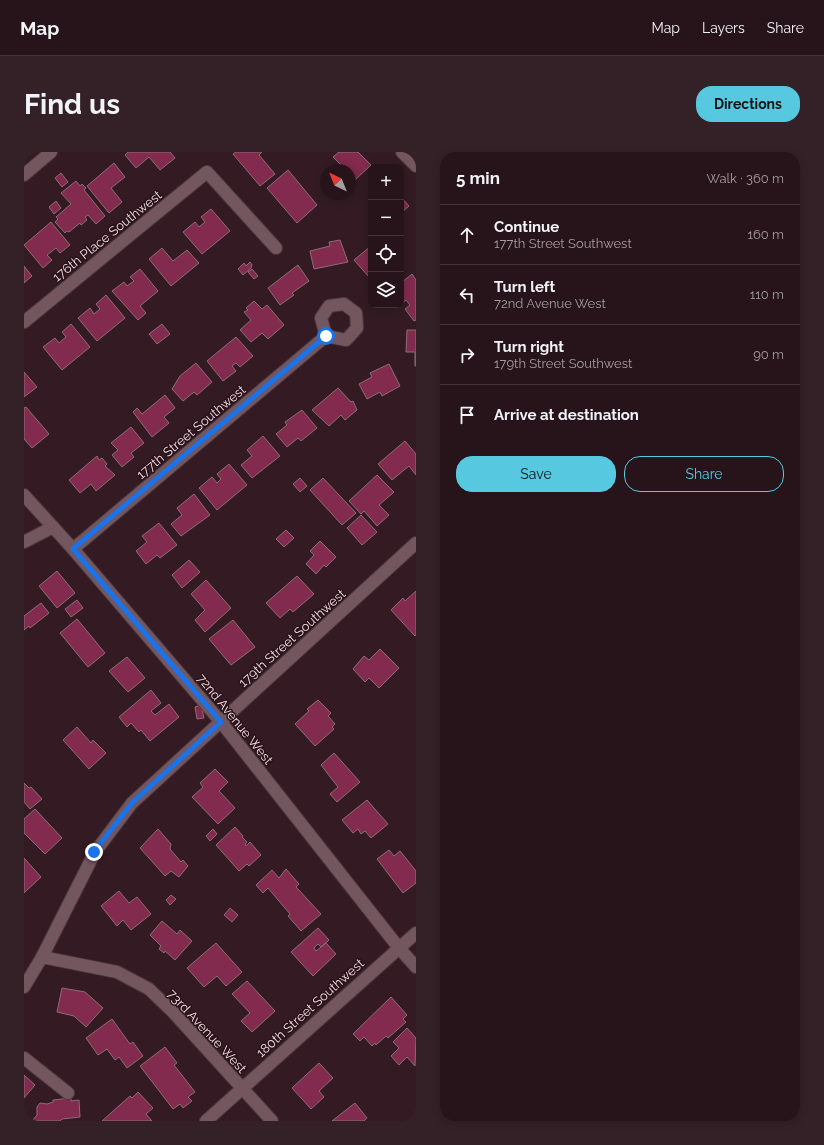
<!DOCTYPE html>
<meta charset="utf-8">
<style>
body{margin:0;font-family:Raleway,sans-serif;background:#332127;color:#f1f3f6}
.controls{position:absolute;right:12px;top:12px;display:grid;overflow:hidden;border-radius:8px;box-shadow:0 2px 10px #0003}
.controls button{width:36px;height:36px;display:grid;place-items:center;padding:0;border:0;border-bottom:1px solid #433339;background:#27141a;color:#f1f3f6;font:20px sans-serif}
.compass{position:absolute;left:296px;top:12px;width:36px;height:36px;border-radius:50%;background:#27141a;box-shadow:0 2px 10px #0003;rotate:317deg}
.stop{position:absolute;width:12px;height:12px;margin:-9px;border:3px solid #1a73e8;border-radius:50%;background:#fff}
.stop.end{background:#1a73e8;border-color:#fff;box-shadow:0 1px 4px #0008}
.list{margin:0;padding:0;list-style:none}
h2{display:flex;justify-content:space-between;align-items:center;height:52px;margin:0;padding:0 16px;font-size:17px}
h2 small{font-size:13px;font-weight:400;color:#a49ea2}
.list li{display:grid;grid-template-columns:26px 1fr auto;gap:12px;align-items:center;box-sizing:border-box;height:60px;padding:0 16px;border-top:1px solid #433339}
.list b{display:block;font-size:15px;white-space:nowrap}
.list p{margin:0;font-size:13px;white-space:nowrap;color:#a49ea2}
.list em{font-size:13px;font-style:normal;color:#a49ea2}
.actions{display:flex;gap:8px;padding:12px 16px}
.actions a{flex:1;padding:9px 0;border:1px solid #56c9e0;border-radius:16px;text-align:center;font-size:14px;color:#56c9e0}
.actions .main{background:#56c9e0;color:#111}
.icon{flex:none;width:22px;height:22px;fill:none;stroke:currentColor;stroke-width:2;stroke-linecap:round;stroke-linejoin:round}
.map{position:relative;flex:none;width:392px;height:969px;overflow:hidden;border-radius:16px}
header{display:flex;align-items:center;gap:24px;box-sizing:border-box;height:56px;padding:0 20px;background:#27141a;border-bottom:1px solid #433339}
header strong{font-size:19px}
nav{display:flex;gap:22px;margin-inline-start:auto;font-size:14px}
.intro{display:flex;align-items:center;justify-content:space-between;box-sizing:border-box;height:96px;padding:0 24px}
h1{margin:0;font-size:28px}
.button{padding:10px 18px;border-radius:16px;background:#56c9e0;color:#111;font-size:14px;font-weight:700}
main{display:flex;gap:24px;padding:0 24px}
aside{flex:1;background:#27141a;border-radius:16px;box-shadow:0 2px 10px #0003}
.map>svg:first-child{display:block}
.building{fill:#822b4e;stroke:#8c6d76}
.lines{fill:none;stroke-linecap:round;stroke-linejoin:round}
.minor-casing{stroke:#4e3940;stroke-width:14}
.minor{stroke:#74565f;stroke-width:12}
.route{stroke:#1a73e8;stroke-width:5}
.labels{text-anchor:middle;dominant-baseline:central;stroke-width:3;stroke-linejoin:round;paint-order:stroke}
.street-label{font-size:13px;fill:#f0dee3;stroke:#2a121a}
</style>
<header>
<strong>Map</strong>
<nav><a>Map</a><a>Layers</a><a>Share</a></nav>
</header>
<div class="intro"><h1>Find us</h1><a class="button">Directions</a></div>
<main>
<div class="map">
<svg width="392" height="969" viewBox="0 0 392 969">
<rect width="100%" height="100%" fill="#341b23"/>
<g class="building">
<path d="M104,0H146L151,6L136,18L125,5L112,16L101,3Z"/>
<path d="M212,0H238L235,3L251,22L236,34L209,2Z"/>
<path d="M315,0H334L347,13L331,28L326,23V18H322L309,5Z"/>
<path d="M90,11L101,25L87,36L98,50L85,61L63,34Z"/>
<path d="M264,18L293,53L273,71L243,36Z"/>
<path d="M37,21L44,30L38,35L31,26Z"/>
<path d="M52,29L56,34L58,32L62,36L60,38L81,64L72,72L64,63L61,65L63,68L57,73L56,71L45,80L43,79L41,81L31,70L34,67L32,65L47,52L37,41Z"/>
<path d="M377,45L385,54L377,61Z"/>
<path d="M32,49L37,56L30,62L25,55Z"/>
<path d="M187,57L206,79L178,102L159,80L171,70L175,75L181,70L177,65Z"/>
<path d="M27,70L46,93L36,101L32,96L23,103L28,108L19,116L0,93Z"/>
<path d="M316,88L324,110L290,117L286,99L306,94L305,90Z"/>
<path d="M347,94V123L345,125L330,108Z"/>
<path d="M138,96L149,109L163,98L175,111L147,134L125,107Z"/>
<path d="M226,110L228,113L227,116L219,123L214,117L220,111L222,114Z"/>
<path d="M274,113L285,129L268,141L270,143L256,153L244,136Z"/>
<path d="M0,114L8,124L0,131Z"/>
<path d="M116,117L134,139L116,154L122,161L114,168L88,139L100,130L103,134L110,129L106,125Z"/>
<path d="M228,117L234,124L230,127L224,120Z"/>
<path d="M388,122L392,128V168L390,169L381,157L386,153L382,148L377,152V131Z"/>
<path d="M82,143L101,166L73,189L54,166L66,156L70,162L76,157L72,152Z"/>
<path d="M230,149L238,157L243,153L260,173L244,187L238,181L227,190L216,178L227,168L220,160L224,158L222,156Z"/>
<path d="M47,172L66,195L38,218L19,195L31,186L35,191L42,185L38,180Z"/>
<path d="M138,172L146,182L133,192L125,182Z"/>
<path d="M383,178H392V214H391V200H382Z"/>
<path d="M212,185L229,204L216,215L212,211L208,214L212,219L199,229L183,209Z"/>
<path d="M172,211L188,230L173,243L170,240L159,249L148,237L156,224Z"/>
<path d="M365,212L376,234L358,244L356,240L343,247L335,232L348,225L346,221Z"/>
<path d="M0,220L13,235L0,245Z"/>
<path d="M314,236L327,250L329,249L333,258L321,268L317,263L305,274L288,258Z"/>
<path d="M141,243L151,256L140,265L145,271L128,285L109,260L113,256L118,262Z"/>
<path d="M2,255L25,282L8,296L0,287V256Z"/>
<path d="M278,258L293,276L277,289L274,286L263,295L252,282L263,273L261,270Z"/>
<path d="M107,275L120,291L107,301L110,305L98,315L88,303L94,298L87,291Z"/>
<path d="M239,284L256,304L228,326L217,313L228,304L223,298Z"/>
<path d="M381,289L392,302V323L385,314L368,328L354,312Z"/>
<path d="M73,304L75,308L78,306L83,312L81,314L91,323L72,339L67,332L56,341L45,328Z"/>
<path d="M205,312L223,333L193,358L175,336L188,325L193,331L197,327L193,322Z"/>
<path d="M353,323L370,340L355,353L365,363L353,374L340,359L337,362L325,349Z"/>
<path d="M276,326L283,334L276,340L269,332Z"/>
<path d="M299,326L332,361L318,373L286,338Z"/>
<path d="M170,342L186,363L157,384L147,372L158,363L153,356Z"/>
<path d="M337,363L353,380L338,393L323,376Z"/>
<path d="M135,371L153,393L136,406L133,403L122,412L112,399L123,390L118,384Z"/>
<path d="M262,378L270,386L260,395L252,387Z"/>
<path d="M296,389L312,405L302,415L300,413L292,422L282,412L290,403L286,399Z"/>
<path d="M165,408L176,420L158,436L148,423Z"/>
<path d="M33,419L51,441L33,456L15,434Z"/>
<path d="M273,424L290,442L269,460L266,457L256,466L242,451Z"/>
<path d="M182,428L207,456L181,480L171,468L181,458L167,442Z"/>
<path d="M392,439V483L391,484L367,458L379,446L381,449Z"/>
<path d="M53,448L59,456L47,465L41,457Z"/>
<path d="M17,451L25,461L6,476L5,474L0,478V464Z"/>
<path d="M53,467L81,501L64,515L36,481Z"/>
<path d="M209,468L231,495L207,513L185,487Z"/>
<path d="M356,497L375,516L355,536L345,526L341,530L329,517L340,504L345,508Z"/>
<path d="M103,505L121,526L104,540L85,519Z"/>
<path d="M127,538L137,551L127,559L131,563L145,552L155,565L126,589L117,578L115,580L107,571L103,575L95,565Z"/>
<path d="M294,548L307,561L304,564L311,572L308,575L310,577L291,594L271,572L285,559L283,557Z"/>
<path d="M177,553L180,566L173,567L171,555Z"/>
<path d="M53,575L67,591L69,588L82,601L65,617L39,588Z"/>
<path d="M310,601L336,630L313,650L306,642L314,635L297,613Z"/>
<path d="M191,617L204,630L195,639L211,656L194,672L168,645L179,635L176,631Z"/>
<path d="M0,631L5,636L7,635L18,647L6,657L0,650Z"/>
<path d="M343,648L364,672L347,686L341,679L337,682L334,677L329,681L318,668Z"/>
<path d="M11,657L38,686L21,702L0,681V667Z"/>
<path d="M211,675L219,684L218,685L223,690L221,692L222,694L226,690L237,703L225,714L223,712L215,719L192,693Z"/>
<path d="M134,677L147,692L146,697L157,710L159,708L164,714L155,725L147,719L141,724L116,696Z"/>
<path d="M189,677L193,682L186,689L182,684Z"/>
<path d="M365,698L370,704L376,699L392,719V731L379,741L353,707Z"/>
<path d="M0,706L17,725L0,741Z"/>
<path d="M262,717L275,732L272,735L297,762L277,779L264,764L266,762L244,736L239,741L232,733L248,718L255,726Z"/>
<path d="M95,739L105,751L113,745L127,762L107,778L99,768L93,774L77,754Z"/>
<path d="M147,743L152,747L146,753L142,748Z"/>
<path d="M206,756L214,763L208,770L200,763Z"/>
<path d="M138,769L153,782L156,778L168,789L151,808L141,799L140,801L135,797L137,794L126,783Z"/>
<path d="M294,776L305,788L297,795L294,792L290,796L292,799L302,791L312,802L289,824L267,800Z"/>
<path d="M192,791L218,820L202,834L193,824L180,835L163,816Z"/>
<path d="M223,829L251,859L228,880L217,869L226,861L208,842Z"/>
<path d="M38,836L61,840L79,856L62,875L50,864L33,860Z"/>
<path d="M367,845L383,863L379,867L382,870L364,886L362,884L352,893L351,891L348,894L340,885L336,889L329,882Z"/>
<path d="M88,867L106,892L109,890L119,904L103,916L95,905L91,908L83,897L74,903L62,886Z"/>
<path d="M383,876L392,886L391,914L383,905L375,913L367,904L375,896L369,890Z"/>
<path d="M141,895L153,911L150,913L171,940L164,945L168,949L159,956L156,952L149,957L116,914Z"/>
<path d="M295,911L309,926L295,939L300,945L287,957L268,936Z"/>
<path d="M0,923L11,933L0,946Z"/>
<path d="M114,940L129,956L122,962L128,969H78L106,944L108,946Z"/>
<path d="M47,946V949L55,948L56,965L38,967L36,969H8L13,963V955L16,951L23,952L29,950V948Z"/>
<path d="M331,951L343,966L340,969H308Z"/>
</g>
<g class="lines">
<g class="minor-casing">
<g id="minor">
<path d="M378,0L392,14"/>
<path d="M0,23L27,0"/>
<path d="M0,170L183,20L252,96"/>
<path d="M0,343L49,397L197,570L375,796L392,815"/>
<path d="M0,390L29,375"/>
<path d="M49,397L302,184L322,188L333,176L332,161L320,152L305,154L297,166L302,184"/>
<path d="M18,805L93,820L125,837L149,860L248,969"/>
<path d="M0,835L18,805L71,700L108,651L392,391"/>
<path d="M0,906L44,941"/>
<path d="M182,969L392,781"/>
</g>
</g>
<use href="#minor" class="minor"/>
</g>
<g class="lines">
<path class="route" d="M70,700L108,651L197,570L49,397L302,184"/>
</g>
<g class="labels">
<g class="street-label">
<text transform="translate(83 84) rotate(-39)">176th Place Southwest</text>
<text transform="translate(167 280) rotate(-40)">177th Street Southwest</text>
<text transform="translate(268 486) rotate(-42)">179th Street Southwest</text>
<text transform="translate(211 567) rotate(51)">72nd Avenue West</text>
<text transform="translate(286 856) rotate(-42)">180th Street Southwest</text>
<text transform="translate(183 879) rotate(47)">73rd Avenue West</text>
</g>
</g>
</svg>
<div class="controls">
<button>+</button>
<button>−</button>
<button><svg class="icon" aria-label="locate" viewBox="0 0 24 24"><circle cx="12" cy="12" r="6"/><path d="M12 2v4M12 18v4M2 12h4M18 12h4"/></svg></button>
<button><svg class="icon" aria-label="layers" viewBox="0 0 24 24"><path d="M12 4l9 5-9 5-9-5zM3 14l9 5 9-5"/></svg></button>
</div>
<svg class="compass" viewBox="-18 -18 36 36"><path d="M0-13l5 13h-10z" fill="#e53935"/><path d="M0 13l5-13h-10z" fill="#a49ea2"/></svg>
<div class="stop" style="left:302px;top:184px"></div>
<div class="stop end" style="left:70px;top:700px"></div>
</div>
<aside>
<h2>5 min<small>Walk · 360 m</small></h2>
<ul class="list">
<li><svg class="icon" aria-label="ahead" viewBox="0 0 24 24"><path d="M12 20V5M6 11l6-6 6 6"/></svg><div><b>Continue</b><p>177th Street Southwest</p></div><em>160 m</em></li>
<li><svg class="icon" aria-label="left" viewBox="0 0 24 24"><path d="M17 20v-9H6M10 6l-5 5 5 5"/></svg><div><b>Turn left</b><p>72nd Avenue West</p></div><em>110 m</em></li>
<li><svg class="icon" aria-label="right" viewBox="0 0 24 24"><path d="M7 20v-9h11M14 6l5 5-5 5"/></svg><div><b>Turn right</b><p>179th Street Southwest</p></div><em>90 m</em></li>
<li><svg class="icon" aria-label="arrive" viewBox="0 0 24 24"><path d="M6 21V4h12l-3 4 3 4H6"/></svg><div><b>Arrive at destination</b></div></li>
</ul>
<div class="actions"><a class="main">Save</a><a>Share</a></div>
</aside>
</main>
